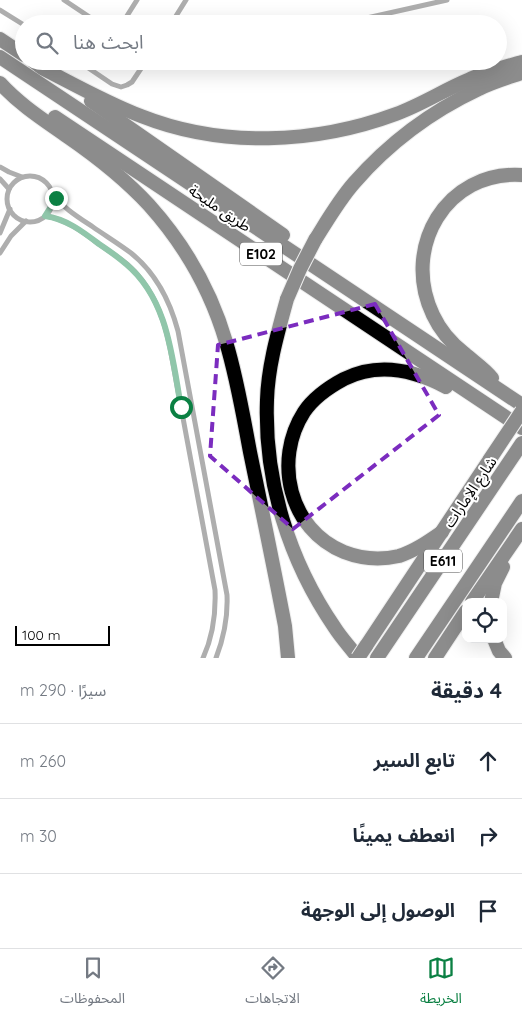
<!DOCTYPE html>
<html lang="ar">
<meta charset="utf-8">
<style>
body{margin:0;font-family:Quicksand,"Noto Sans Arabic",sans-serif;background:#f6f6f7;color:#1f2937;direction:rtl}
.controls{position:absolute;right:15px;bottom:15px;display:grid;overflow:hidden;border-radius:10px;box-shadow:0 5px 20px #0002}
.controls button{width:45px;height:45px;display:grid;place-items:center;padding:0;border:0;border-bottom:1px solid #e0e1e3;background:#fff;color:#1f2937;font:25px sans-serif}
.scale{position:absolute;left:15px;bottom:12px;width:95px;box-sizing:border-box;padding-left:5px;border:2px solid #000;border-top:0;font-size:14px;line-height:18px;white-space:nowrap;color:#000;-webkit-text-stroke:4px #fff;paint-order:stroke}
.stop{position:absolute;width:15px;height:15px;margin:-11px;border:4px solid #0b8043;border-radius:50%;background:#fff}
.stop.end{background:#0b8043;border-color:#fff;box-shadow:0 1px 5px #0008}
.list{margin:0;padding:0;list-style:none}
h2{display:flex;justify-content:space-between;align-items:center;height:65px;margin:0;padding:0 20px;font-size:21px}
h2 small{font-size:16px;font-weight:400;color:#747a83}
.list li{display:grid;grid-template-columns:32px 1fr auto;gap:15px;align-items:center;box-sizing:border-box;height:75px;padding:0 20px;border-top:1px solid #e0e1e3}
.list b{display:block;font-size:19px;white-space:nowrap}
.list em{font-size:16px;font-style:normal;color:#747a83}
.icon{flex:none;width:28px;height:28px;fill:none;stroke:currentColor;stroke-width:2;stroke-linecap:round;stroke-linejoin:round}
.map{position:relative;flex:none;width:522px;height:658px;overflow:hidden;direction:ltr}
.search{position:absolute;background:#fff;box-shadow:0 5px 20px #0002;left:15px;right:15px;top:15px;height:55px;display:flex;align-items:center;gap:12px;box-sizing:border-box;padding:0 18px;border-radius:28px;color:#747a83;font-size:19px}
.sheet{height:290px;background:#fff}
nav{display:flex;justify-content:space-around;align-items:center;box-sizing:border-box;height:70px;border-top:1px solid #e0e1e3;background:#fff;font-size:14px;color:#747a83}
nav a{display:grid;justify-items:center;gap:2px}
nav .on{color:#0b8043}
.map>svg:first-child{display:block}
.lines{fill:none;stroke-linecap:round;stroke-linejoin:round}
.motorway-casing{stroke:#dbdbdb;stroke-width:16}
.minor{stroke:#4d4d4d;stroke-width:5}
.motorway{stroke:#000;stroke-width:14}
.motorway-bridge-casing{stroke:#dbdbdb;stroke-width:16;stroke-linecap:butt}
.motorway-bridge{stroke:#000;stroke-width:14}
.route{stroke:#0b8043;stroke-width:6}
.marked{fill:none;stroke:#7b2cbf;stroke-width:4;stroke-dasharray:10 6;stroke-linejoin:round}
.labels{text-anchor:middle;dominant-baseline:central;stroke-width:4;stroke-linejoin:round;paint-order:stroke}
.shield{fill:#fff;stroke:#4c4c4c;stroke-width:1}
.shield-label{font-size:14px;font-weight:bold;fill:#000}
.street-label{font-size:15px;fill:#000;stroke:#fff}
</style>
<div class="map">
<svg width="522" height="658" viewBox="0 0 522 658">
<rect width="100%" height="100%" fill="#fff"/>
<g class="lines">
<g class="motorway-casing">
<g id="motorway">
<path d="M0,39L24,55"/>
<path d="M0,57L522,405"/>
<path d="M33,61L42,68C75,85 107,103 141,116C222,148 315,144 396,114C421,105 444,90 468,80C485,72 504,67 522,62"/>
<path d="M0,83C20,105 44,120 68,137C97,157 125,179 149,205C184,244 211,291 226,342C237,378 243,415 250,452C262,510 274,568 285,626L288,658"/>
<path d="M91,101L283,235"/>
<path d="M55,117L522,428"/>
<path d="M315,240C327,221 339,200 354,183C388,144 432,111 479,89C493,82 507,78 522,73"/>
<path d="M287,299C278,332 268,366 267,400C264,481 289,561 335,628C342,639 351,648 358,658"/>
<path d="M492,378C484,368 474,362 464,353C451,343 440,330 433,315C401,248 446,170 522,175"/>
<path d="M442,532C429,541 415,551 399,556C381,560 362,559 344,552C289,530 273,460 304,412C314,397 329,387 344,379C378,362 414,370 446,387"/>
<path d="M472,602L522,529"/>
<path d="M491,602L495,583L503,567"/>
<path d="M494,639L499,651L505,658"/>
<path d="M366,646L490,459"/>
<path d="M377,658L522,443"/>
<path d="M416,658L522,501"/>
<path d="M435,658L466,611"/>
</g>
</g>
<g class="minor">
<path d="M64,0L100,24"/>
<path d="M0,10L24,25"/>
<path d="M120,24L125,19L137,0"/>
<path d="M171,24L186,0"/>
<path d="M340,24L447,0"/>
<path d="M78,61L112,84L121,87L127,85L132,82L146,61"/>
<path d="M0,167L9,172L22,177"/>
<circle cx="30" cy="199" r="23"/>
<path d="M0,179L9,189"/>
<path d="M52,193C63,208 78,217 93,227C106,236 119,244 131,253C156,273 170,301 178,331L227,595C228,617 224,637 216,658"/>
<path d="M45,216C65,219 80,230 96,242C106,249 117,256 127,264C151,285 164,317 170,348L215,590C216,614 213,636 203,658"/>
<path d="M0,233L10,209"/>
<path d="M0,253L11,236L26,221"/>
</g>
<use href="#motorway" class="motorway"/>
<g class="motorway-bridge-casing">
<g id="motorway-bridge">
<path d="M287,299L300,269L315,240"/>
<path d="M490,459L522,411"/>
<path d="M358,658L366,646"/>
</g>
</g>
<use href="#motorway-bridge" class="motorway-bridge"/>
</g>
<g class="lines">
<path class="route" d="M56,198L52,193V205L45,216C66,219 82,231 99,244C108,250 118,257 126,264C168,299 172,357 181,407"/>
</g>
<path d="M0 0H522V658H0ZM375,304L439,415L293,529L210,456L218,345Z" fill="#fff" fill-opacity=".55" fill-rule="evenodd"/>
<path class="marked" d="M375,304L439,415L293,529L210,456L218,345Z"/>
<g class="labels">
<g class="shield">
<rect x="240" y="242.5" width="42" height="23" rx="4"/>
<rect x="424" y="549.5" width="38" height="23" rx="4"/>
</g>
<g class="shield-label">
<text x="261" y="254">E102</text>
<text x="443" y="561">E611</text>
</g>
<g class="street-label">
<text transform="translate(220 208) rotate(34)">طريق مليحة</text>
<text transform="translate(470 492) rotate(-56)">شارع الإمارات</text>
</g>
</g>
</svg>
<div class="controls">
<button><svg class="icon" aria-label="locate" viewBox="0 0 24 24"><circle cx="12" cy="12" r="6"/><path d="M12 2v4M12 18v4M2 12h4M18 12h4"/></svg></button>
</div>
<div class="scale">100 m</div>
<div class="stop" style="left:181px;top:407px"></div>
<div class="stop end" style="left:56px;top:198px"></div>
<div class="search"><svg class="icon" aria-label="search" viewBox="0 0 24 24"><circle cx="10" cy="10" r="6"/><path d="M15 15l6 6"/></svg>ابحث هنا</div>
</div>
<section class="sheet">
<h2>4 دقيقة<small>سيرًا · 290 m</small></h2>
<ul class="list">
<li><svg class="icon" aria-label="ahead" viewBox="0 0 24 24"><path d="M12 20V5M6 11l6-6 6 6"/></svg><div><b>تابع السير</b></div><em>260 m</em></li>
<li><svg class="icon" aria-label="right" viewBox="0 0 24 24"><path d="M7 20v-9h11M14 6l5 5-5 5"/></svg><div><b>انعطف يمينًا</b></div><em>30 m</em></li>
<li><svg class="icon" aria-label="arrive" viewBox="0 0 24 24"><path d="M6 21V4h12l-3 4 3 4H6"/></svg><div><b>الوصول إلى الوجهة</b></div></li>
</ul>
</section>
<nav>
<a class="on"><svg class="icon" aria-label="map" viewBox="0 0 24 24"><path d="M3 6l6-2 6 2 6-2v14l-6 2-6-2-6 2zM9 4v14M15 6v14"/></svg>الخريطة</a>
<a><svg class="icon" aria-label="directions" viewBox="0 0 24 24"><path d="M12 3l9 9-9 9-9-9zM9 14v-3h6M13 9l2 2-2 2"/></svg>الاتجاهات</a>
<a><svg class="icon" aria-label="saved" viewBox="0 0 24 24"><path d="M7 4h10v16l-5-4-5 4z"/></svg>المحفوظات</a>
</nav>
